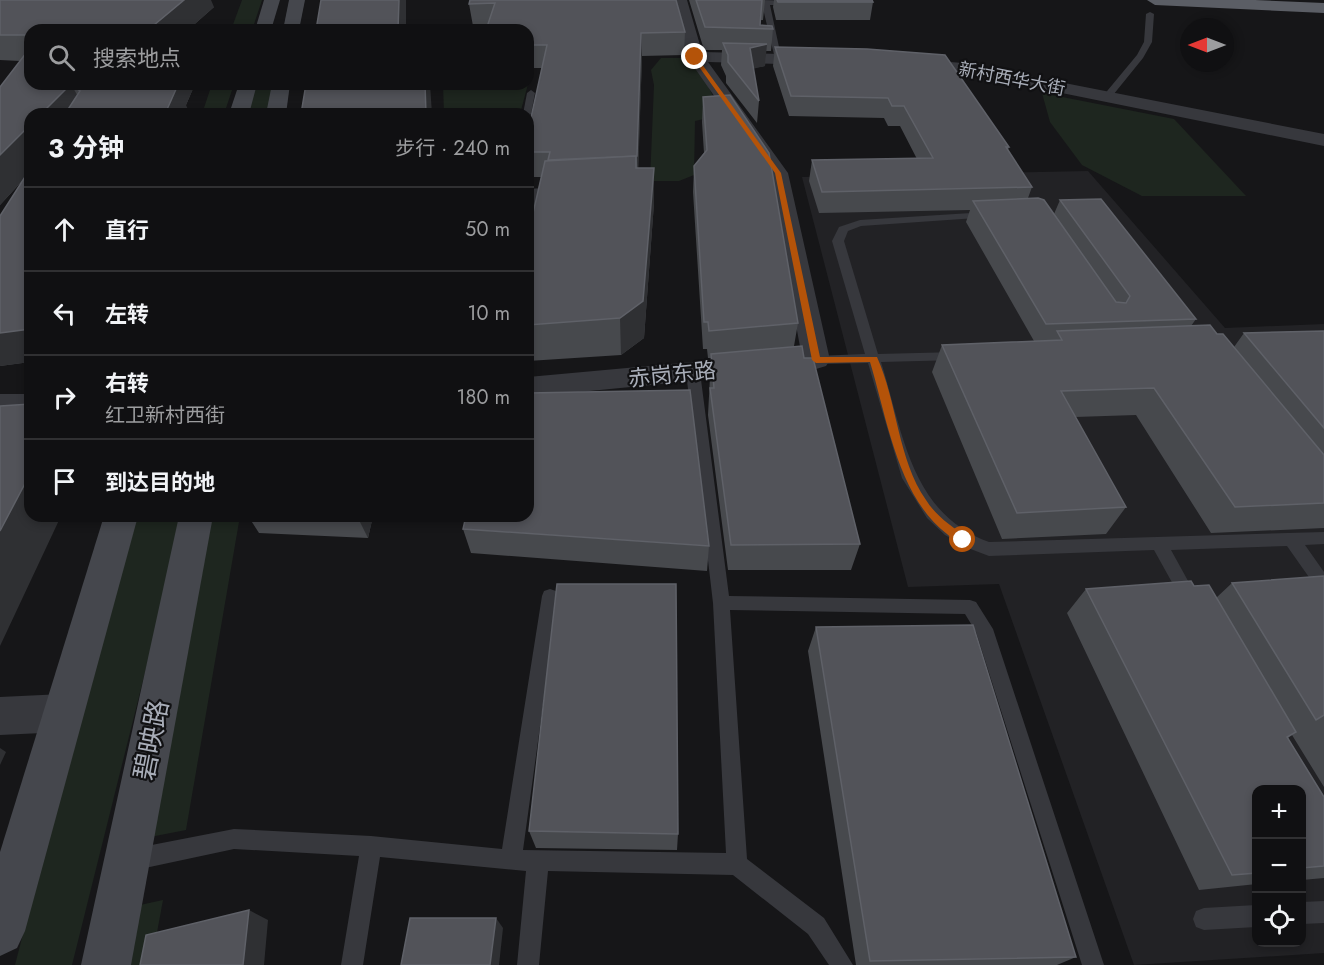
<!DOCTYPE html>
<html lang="zh">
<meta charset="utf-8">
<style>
body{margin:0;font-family:Jost,"Noto Sans SC",sans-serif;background:#19191b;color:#f1f3f6}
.controls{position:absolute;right:18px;bottom:18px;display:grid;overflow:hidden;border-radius:12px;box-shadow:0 3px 9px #0003}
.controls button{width:54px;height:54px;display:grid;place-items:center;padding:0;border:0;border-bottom:2px solid #303032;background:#101012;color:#f1f3f6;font:30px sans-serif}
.compass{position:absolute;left:1180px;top:18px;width:54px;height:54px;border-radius:50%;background:#101012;box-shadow:0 3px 9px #0003;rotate:270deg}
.stop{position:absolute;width:18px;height:18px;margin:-14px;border:4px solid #b45309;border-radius:50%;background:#fff}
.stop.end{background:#b45309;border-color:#fff;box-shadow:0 2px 6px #0008}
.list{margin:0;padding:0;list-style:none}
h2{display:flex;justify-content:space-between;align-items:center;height:78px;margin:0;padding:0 24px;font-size:26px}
h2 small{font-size:20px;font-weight:400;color:#9c9d9f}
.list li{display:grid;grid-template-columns:39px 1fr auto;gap:18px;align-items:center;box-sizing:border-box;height:84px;padding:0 24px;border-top:2px solid #303032}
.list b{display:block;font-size:22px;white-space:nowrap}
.list p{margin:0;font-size:20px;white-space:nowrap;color:#9c9d9f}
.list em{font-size:20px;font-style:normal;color:#9c9d9f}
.icon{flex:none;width:33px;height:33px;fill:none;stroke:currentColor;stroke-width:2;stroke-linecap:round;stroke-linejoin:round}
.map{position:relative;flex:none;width:1324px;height:965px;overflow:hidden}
.search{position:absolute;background:#101012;box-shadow:0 3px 9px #0003;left:24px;top:24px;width:510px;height:66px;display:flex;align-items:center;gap:15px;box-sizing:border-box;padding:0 21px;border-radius:18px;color:#9c9d9f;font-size:22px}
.panel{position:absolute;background:#101012;box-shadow:0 3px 9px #0003;left:24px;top:108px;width:510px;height:414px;border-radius:18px}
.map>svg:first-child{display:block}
.built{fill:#222225;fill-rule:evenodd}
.green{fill:#1e261f}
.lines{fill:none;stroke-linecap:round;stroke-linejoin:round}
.service{fill:#37383d;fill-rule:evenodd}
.minor{fill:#37383d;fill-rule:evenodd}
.tertiary{fill:#37383d;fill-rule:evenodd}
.secondary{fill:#45474d;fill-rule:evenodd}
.trunk{fill:#5b5e65;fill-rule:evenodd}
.wall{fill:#47494d}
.shaded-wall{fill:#2f3033}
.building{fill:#525359;stroke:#5f6168;stroke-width:1.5}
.route{fill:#b45309}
.labels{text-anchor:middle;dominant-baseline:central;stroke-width:4.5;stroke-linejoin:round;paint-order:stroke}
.far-street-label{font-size:18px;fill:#a8adb8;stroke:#111113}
.street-label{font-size:22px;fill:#a8adb8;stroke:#111113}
.near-street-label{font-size:27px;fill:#a8adb8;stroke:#111113}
</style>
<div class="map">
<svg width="1324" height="965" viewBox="0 0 1324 965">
<rect width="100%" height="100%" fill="#161618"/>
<path class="built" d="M1088,171L1225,328L1324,324V953L1134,965L999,584L908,587L802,177ZM1256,790H1302V942H1256Z"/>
<g class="green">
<path d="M242,0H262L252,30H231Z"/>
<path d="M661,58H685L699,67L722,115L695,121L694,175L679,181H650L654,85L651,70Z"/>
<path d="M212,84H234L224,114H202Z"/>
<path d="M253,84H276L269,114H245Z"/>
<path d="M443,84H528L520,114H444Z"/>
<path d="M1042,93L1174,119L1246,196H1142L1082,165L1050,122Z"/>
<path d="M131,516H184L72,965H15Z"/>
<path d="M205,516H240L186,830L145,838Z"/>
<path d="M163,900L151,965H128L140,905Z"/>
</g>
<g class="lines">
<g class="service">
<path d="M761,0L793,1L797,3L793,5H770L782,61L775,59Z"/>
<path d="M1150,12L1154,14L1152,42L1143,58L1109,100H1103V96L1137,55L1144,42L1146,14Z"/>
<path d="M531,90L535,93L531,114L528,116V114H523L527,93Z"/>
<path d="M558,187L562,188V192L539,194C539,209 544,240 528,246V189Z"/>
<path d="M987,212L991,213V217L861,226L848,231L844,241L878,354L958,352L964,356L958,360L881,362C903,433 911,514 989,542L1324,532V544L1305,545L1324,572V592L1318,590L1287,546L1171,550L1198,599L1196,604L1190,606L1184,604L1154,550L989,556L968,548L945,535L927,518L902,478L868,363L816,364L810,360L816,356L865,354L832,241L839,227L860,220Z"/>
<path d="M693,368L700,372L729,596L970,600L976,602L993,629L1104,965H1082L976,632L965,614L730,610L747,859L824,918L853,965H829L808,934L733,875L548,871L539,965H517L526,871L380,857L363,965H341L359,856L234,849L131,871L124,867L120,860L124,853L131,849L234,829L371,836L502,849L542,596L544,591L550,589L556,591L558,596L523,850L726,853L713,603L686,372Z"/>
<path d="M1324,901V923L1302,924V902Z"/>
<path d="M1256,905V927L1204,930L1196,927L1193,919L1196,911L1204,908Z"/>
</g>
<g class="minor">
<path d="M673,0H687L702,52L817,55L823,56L825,60L823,64L817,65L708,62L788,173L830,360L826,366L816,369L528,397V377L801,352L768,173L687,57Z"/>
<path d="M911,59L963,63L1324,134V146L963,73L905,68L902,64L905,60Z"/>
<path d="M63,694L77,700L83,713L77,726L63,732L0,735V697Z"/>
</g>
<rect class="tertiary" x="0" y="394" width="30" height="22"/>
<g class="secondary">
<path d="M264,0H280L271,30H255Z"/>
<path d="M289,0H305L299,30H283Z"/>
<path d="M239,84H257L249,114H229Z"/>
<path d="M272,84H290L286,114H266Z"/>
<path d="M104,516H138L25,931L17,948L0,956V852Z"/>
<path d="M179,516H213L131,965H81Z"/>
</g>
<path class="trunk" d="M1147,0H1255L1324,3V13L1155,5Z"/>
</g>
<g class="wall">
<path d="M0,0L214,7L188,30H30V84H195L186,105L30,114V362L0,366L23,180L0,205V87L20,61L0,60Z"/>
<path d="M470,0L685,32L684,55L642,56L638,168H654V203L644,338L621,355L528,361V235L541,177H528V131L542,68H528V30L487,25L473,26L469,4Z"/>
<path d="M689,0H765L763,20H761L760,25L773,29L771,51H766L765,66L753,68L759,101L757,123L726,83V76L721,65L722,50H704Z"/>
<path d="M774,0H872L873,2L870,20H776L773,7Z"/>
<path d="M775,47L1009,147L1008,150L1032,187L1028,198L1054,214L1060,200L1196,319L1191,326L1217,334L1234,347L1244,333L1324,331V528L1211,533L1136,415L1075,417L1126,507L1106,534L1002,539L932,372L942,345L1034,341L966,222L970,210L819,213L809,181L812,160L917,159L900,126H888L884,118L789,116L773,66Z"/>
<path d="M703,97L798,323L794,346L804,358L860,544L851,570H728L708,415L711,358H708L707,349H703L693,192L694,166L704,153L702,122Z"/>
<path d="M248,516H373L368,538L259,533Z"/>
<path d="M463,529L709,546L707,571L471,553Z"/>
<path d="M1324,576V787L1292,735L1288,738L1324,797V878L1302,880V789H1257V884L1199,890L1067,613L1086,589L1194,586L1216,598L1232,583Z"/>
<path d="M816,627L1076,957L1057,965H856L808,651Z"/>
<path d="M529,831L678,834L677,850L536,848Z"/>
</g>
<g class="shaded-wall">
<path d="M184,0H211L214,7L188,30H148Z"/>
<path d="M399,0H406V30H398Z"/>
<path d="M641,33L642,56L638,181L637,156Z"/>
<path d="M767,44L765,66L748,70L750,48Z"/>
<path d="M71,84L86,111L84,114H41Z"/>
<path d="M170,84H195L186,105L190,114H165L168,88Z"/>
<path d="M425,84H430L432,114H426Z"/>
<path d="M30,125V172L0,205V155Z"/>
<path d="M654,168V203L644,338L621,355L620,318Z"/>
<path d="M30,329V362L0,366V333Z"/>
<path d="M30,474V516H61L0,646V531Z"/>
<path d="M357,516H373L368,538Z"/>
<path d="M0,748L6,752L0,765Z"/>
<path d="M249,910L268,920L264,965H243Z"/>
<path d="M496,918L503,928L499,965H490Z"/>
</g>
<g class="building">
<path d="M0,0H184L148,30H30V35H0Z"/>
<path d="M321,0H399L398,30H316Z"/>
<path d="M470,0H676L685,32L641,33L637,156L548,160L550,152H528V131L547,45H528V30H486L495,3L469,4Z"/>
<path d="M696,0H762L760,25L772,26L773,29L705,27Z"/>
<path d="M777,0H872L873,2H778Z"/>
<path d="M723,43L767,44L750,48L759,101L728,62V55Z"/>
<path d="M775,47L867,49L945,55L1009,147H1006L1032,187L822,192L812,160L933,158L904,106H892L888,98L791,96Z"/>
<path d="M30,48V84H170L168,88L177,87L165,114H65L80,91L71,84L41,114H30V125L0,155V87Z"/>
<path d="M306,84H425L426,114H301Z"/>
<path d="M730,95L769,153L798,323L709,331L708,322H704L694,166L707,150L703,97Z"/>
<path d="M636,156V168H654L643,301L620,318L528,325V235L545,161Z"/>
<path d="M30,169V329L0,333V216Z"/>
<path d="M1038,198L1044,200L1116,302L1126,303L1130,296L1060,200L1101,199L1196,319L1046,324L973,201Z"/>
<path d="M1210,325L1217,334H1223L1324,455V503L1235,507L1154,388L1061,391L1126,507L1017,513L942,345L1062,340L1057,331Z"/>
<path d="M1324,331V428L1244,333Z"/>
<path d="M802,346L804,358H813L860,544L731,545L710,388H714L711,354Z"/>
<path d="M690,390L709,546L463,529L466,516H528V393Z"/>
<path d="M30,404V474L0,531V406Z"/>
<path d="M1324,576V715L1316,720L1232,583Z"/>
<path d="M1191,581L1194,586L1209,585L1296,732L1287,737L1324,797V866L1302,868V789H1257V873L1232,875L1086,589Z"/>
<path d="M557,584H676L678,834L529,831Z"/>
<path d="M973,625L1076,957L870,961L816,627Z"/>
<path d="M249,910L243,965H140L146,935Z"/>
<path d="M410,918H496L490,965H401Z"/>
</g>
<path class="route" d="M696,56L781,173L820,357H877C897,401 898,460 926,500C936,516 952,527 967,537V543C959,545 953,539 947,534C898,497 887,418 870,362L816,363L812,360L775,173L692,57Z"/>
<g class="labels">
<g class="far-street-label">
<text transform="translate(1012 79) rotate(11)">新村西华大街</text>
</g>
<g class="street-label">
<text transform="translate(672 374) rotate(-6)">赤岗东路</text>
</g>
<g class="near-street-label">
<text transform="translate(151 740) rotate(-79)">碧映路</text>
</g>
</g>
</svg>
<div class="controls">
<button>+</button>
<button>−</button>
<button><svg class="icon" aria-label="locate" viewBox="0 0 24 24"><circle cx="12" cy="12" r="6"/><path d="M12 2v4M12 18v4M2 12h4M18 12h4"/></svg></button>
</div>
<svg class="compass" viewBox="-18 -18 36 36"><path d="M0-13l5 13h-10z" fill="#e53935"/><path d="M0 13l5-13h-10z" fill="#9c9d9f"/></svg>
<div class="stop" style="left:963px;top:540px"></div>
<div class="stop end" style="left:695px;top:57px"></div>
<div class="search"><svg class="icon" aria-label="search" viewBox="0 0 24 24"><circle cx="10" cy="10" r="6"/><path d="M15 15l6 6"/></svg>搜索地点</div>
<section class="panel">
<h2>3 分钟<small>步行 · 240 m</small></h2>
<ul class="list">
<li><svg class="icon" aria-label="ahead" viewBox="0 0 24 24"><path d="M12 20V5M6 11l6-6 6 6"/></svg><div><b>直行</b></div><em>50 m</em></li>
<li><svg class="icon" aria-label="left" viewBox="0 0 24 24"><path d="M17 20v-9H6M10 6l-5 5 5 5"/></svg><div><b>左转</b></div><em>10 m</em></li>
<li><svg class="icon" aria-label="right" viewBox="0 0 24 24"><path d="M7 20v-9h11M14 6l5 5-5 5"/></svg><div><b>右转</b><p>红卫新村西街</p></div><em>180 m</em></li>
<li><svg class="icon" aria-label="arrive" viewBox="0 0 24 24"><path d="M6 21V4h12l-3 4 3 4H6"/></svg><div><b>到达目的地</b></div></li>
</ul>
</section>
</div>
